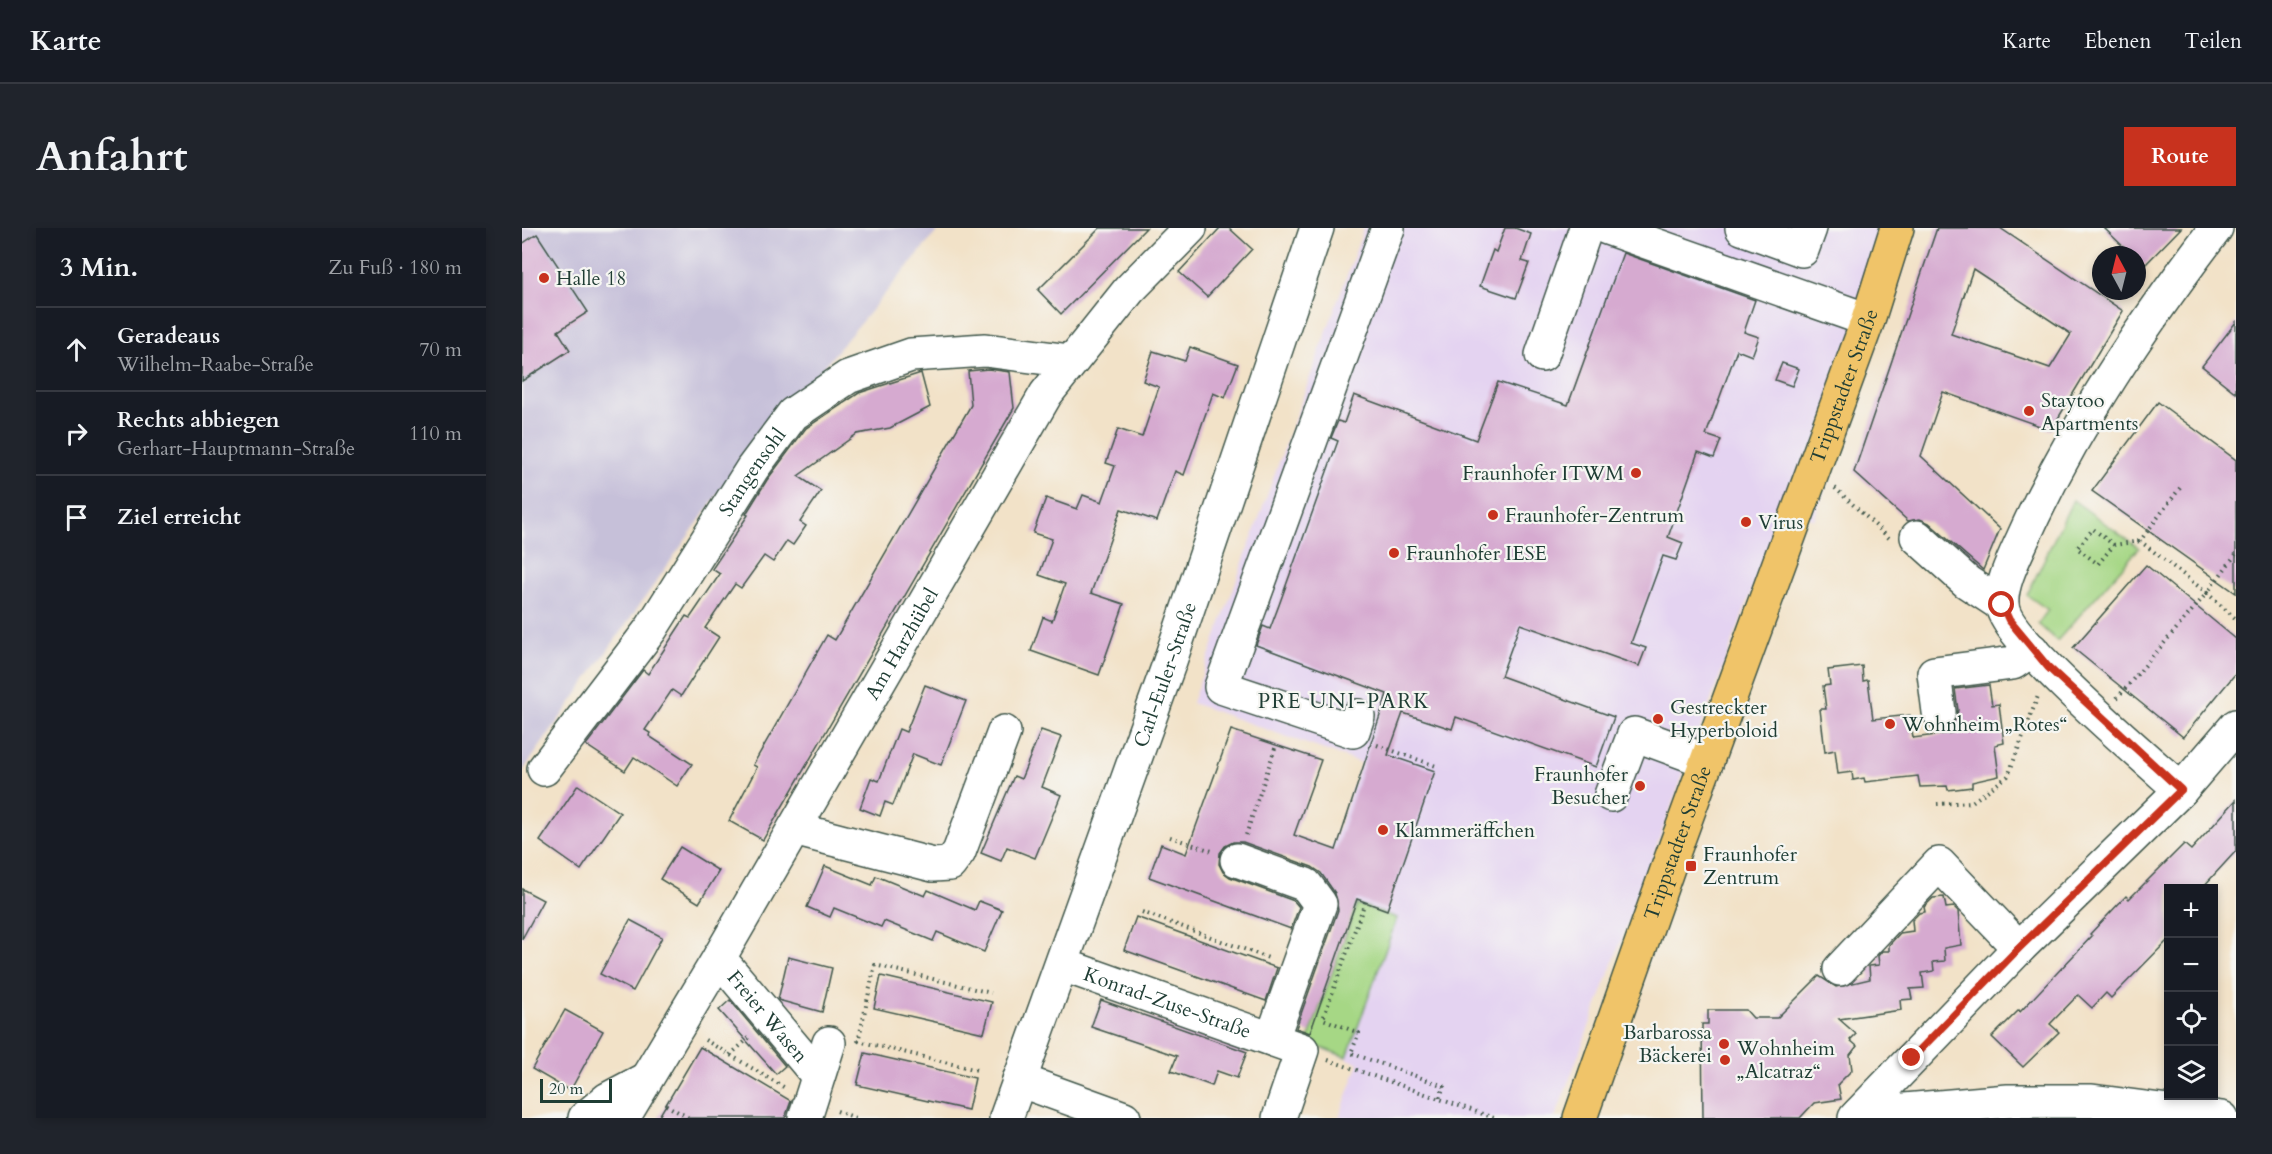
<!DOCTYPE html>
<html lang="de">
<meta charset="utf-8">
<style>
body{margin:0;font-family:Cardo,serif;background:#20242c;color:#f1f3f6}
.controls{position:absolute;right:18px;bottom:18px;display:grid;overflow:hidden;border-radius:0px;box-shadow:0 3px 9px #0003}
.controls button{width:54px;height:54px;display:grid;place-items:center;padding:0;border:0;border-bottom:2px solid #363941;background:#171b24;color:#f1f3f6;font:30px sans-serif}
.compass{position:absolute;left:1570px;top:18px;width:54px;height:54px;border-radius:50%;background:#171b24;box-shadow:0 3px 9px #0003;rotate:353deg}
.scale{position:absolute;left:18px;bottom:15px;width:72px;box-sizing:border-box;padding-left:6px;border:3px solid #1f3d34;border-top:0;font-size:16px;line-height:21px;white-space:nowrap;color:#1f3d34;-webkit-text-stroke:4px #f6f6f2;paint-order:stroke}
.stop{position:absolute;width:18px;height:18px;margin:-14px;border:4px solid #c8321e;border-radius:50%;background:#fff}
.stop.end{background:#c8321e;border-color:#fff;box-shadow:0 2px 6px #0008}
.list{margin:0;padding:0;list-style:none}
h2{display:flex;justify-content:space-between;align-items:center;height:78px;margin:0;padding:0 24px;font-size:26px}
h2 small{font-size:20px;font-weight:400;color:#9ea1a6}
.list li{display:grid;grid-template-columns:39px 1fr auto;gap:18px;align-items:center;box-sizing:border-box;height:84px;padding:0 24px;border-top:2px solid #363941}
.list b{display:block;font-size:22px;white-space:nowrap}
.list p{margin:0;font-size:20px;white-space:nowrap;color:#9ea1a6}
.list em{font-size:20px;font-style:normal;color:#9ea1a6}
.icon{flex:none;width:33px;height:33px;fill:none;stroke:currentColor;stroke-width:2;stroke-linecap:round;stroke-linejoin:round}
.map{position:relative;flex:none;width:1714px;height:890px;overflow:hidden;border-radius:0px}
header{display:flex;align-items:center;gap:36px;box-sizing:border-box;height:84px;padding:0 30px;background:#171b24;border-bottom:2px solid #363941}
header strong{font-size:28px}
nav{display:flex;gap:33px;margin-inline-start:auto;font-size:21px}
.intro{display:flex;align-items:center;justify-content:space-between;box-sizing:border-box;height:144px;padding:0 36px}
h1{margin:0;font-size:42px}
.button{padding:15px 27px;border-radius:0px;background:#c8321e;color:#fff;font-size:21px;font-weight:700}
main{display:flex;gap:36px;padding:0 36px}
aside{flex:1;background:#171b24;border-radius:0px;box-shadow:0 3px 9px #0003}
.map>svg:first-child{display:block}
.built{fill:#e4d3f1}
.industrial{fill:#c6c0d9}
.green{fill:#a6d785;stroke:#628a5c;stroke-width:1.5}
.building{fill:#d6aad0;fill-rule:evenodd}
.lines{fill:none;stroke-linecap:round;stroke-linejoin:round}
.minor-casing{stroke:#3f564a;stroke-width:36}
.major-casing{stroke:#3f564a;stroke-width:36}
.path{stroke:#3f564a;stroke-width:4;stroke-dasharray:1.5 4.5;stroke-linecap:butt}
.minor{stroke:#fff;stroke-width:33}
.major{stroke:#f0c469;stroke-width:33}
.route{stroke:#c8321e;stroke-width:8}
.poi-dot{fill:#c8321e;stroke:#f6f6f2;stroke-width:2}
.labels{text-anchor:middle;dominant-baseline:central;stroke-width:4.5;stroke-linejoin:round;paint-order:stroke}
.poi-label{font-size:20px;fill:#1f3d34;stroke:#f6f6f2;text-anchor:start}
.street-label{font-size:20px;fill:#1f3d34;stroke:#f6f6f2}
.neighbourhood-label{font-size:21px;letter-spacing:1.5px;fill:#1f3d34;stroke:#f6f6f2}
</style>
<header>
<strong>Karte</strong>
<nav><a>Karte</a><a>Ebenen</a><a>Teilen</a></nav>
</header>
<div class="intro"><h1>Anfahrt</h1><a class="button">Route</a></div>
<main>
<aside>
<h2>3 Min.<small>Zu Fuß · 180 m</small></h2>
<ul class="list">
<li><svg class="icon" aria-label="ahead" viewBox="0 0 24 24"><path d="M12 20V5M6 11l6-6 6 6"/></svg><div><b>Geradeaus</b><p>Wilhelm-Raabe-Straße</p></div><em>70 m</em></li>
<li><svg class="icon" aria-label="right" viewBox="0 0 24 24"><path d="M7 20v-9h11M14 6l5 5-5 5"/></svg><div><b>Rechts abbiegen</b><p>Gerhart-Hauptmann-Straße</p></div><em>110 m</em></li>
<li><svg class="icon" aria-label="arrive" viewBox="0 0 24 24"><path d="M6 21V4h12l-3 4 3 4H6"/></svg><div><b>Ziel erreicht</b></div></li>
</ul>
</aside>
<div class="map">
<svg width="1714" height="890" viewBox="0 0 1714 890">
<rect width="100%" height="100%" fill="#f6f6f2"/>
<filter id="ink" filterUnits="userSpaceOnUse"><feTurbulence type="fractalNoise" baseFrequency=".0167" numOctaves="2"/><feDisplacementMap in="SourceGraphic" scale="12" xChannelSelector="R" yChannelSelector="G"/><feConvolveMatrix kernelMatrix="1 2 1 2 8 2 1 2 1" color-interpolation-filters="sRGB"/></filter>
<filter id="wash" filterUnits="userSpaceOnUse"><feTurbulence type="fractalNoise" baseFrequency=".008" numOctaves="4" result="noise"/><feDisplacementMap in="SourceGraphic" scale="24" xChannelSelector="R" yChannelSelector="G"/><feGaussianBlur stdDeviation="1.35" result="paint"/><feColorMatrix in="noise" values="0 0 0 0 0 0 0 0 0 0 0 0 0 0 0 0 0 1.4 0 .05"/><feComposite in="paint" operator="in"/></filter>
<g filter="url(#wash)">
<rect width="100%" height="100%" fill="#f2e2c8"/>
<path class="built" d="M842,0H1395L1292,292L1261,279L1033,890H817L837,835L794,819L840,687L801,672L796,659L839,535L670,475Z"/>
<path class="industrial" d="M0,0H418L198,263L0,544Z"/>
<g class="green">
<path d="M1551,272L1617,320L1535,413L1516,396L1526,382L1505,367Z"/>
<path d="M835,676L875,690L825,829L785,815Z"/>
</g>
<g id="blocks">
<g class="building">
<path d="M578,0H624L539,86L516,62Z"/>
<path d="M698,0H707L730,21L685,69L657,44Z"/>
<path d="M983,0H993L1009,6L1000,33L1007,35L994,70L958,58L971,22L974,24Z"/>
<path d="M1415,0H1478L1601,83L1529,202L1421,164L1399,228L1478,301L1461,342L1407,295L1398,291L1386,293L1332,244ZM1451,41L1549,106L1528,140L1429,106Z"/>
<path d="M1582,0H1659L1622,38L1615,32V27H1610Z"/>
<path d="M15,6L66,84L36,103L48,122L0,153V16Z"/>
<path d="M1101,25L1233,72L1222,104L1237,109L1230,128L1215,122L1184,207L1199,212L1192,230L1176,224L1146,309L1161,315L1154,332L1141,328L1109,415L1124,420L1117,438L998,396L979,448L1092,489L1074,539L934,489L930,501L881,485L866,527L913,543L865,682L835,671L788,805L774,800L816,682L813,665L799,645L790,639L721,614H711L703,618L698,625L697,636L701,644L708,649L772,673L777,679L769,701L627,649L639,616L664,626L709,502L799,532L772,607L814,622L865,466L734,417L741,398L748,401L757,377L816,213L809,210L816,193L822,195L832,167L954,212L976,154L1046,177Z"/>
<path d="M1714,94V165L1680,138Z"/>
<path d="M668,119L716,136L703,170L691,165L662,247L653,243L635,293L599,281L569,365L602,376L577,447L509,423L521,389L530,393L543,356L517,347L530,311L511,305L524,270L555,281L561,267L580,274L593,238L584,235L596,201L620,209L637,159L621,153L631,123L663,133Z"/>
<path d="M1260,135L1277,141L1270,158L1253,152Z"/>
<path d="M466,141L488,144L492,180L241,612L207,593L235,539L231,537L305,407L313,412L449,177L446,143Z"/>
<path d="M399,145L408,179L368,200L335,206L276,248L299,263L278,294L284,298L271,317L265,313L251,334L242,328L219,360L213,356L183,400L197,409L159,468L150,462L123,502L128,505L127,508L170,536L155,558L112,529L103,543L64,517L121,442L126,446L164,388L168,390L198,346L190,341L226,287L224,286L245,252L284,200L337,165Z"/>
<path d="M1636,174L1714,232V365L1570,263Z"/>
<path d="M1624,337L1714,411V445L1661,509L1551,420Z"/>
<path d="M1340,438L1341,453L1346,452L1351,491L1388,487L1391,510L1430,505L1429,498L1434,491L1436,482L1433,461L1467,457L1470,477L1477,476L1482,515L1473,517L1477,548L1450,554V559L1426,562L1425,558L1398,559L1396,548L1343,554L1342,550L1331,552L1330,544L1316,546L1313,522L1303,524L1298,481H1304L1301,458L1308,457L1306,442Z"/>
<path d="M403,457L444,473L419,537L391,526L371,577L363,574L358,588L338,580L349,550L357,553L377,501L384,504Z"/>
<path d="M519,502L539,509L520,559L539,567L513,630L485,619L479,633L459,625L492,548L499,551Z"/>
<path d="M56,557L98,585L59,642L18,613Z"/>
<path d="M1714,572V623L1680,660H1647V711L1589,770L1584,765L1570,780L1556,767L1528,796L1537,804L1501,839L1470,809L1497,782L1498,784L1570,708L1568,706L1604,668L1607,671L1662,616L1669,622Z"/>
<path d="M158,619L197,643L177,675L138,651Z"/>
<path d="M303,638L350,657L354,648L403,668L406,662L453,682L457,673L480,682L462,724L415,704L411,713L362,693L359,699L312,680L308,689L285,679Z"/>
<path d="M0,661L21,672L0,711Z"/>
<path d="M1422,669L1424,680L1432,679L1436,683L1439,717L1422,720L1423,733L1411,734L1412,743L1400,745L1402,760L1388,761L1390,771L1378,772L1379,782L1317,791L1334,806L1328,812L1335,818L1328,827L1330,842L1316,856L1319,871L1292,875L1278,890H1181L1180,796H1186V782H1224L1231,790H1255L1297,748L1314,759L1348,751L1347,738L1357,737L1356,728L1360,723H1367V717L1378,705L1391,703L1390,692L1397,685L1403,684L1402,679L1411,670Z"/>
<path d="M614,689L755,740L744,773L602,722Z"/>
<path d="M108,692L140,709L111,763L78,746Z"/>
<path d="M266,729L310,740L300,784L256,772Z"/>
<path d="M359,748L470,774L462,805L352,780Z"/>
<path d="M208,772L263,838L254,846L197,782Z"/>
<path d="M579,772L725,824L715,850L695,843L690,858L649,843L655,828L569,799Z"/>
<path d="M43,782L81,803L48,863L10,841Z"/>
<path d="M178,819L269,873L263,890H136Z"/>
<path d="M343,825L453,850L446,882L335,857Z"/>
</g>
</g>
</g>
<g filter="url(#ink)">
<use href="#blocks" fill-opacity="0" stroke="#3f564a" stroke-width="1.5"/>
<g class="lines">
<g class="minor-casing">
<g id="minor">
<path d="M1085,0L1346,92"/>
<path d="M1220,0L1280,22L1288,0"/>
<path d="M1020,127L1064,0"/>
<path d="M1395,309L1445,354L1480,377"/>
<path d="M1417,484L1412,445L1491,435L1510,422"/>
<path d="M836,488L831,503L699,459L866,0"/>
<path id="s1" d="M22,541L129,401L230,241L271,186L326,149L389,127L463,122L548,133"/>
<path d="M1659,562C1628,534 1482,410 1480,377C1478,356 1494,326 1502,308C1552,197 1621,96 1694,0"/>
<path d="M1089,567L1112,506L1185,533"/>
<path d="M272,601L411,637L428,636L437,624L482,504"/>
<path d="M715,632L784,657L798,676L750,811"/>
<path id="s2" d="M197,730L296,848"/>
<path id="s3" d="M541,737L780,822L757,890"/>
<path d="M1318,741L1417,636L1497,720"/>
<path d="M497,852L602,890"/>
<path d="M1337,886L1486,873H1570L1700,890"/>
<path d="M63,890L86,871L122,852"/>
<path id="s4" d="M101,890L197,730L524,166L607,62L668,0"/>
<path d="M283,890L307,815"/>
<path id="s5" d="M484,890L647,436L795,0"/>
<path d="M1333,890L1497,720L1659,562L1714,498"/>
</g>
</g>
<g class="major-casing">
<g id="major">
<path id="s6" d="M1058,890L1149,631L1346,92L1375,0"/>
</g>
</g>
<g class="path">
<path d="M1313,260L1367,310"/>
<path d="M1658,260L1618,313L1685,365L1714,326"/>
<path d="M1592,317L1571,301L1555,320L1576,336L1592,317L1618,313"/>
<path d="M1595,470L1685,365L1714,391"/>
<path d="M855,517L917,539"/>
<path d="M1415,576L1450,574L1486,548L1516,468"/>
<path d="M724,607L753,520"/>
<path d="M648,609L690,623"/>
<path d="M843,674L801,791L837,805L829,825L922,858L917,871"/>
<path d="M620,684L749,731"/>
<path d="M183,812L265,861"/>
<path d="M336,813L455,842"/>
<path d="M336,814L353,737L469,765"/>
<path d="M208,827L228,809"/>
<path d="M806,832L972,890"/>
<path d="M144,877L167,890"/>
<path d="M315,883L334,890"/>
</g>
<use href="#minor" class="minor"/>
<use href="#major" class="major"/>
</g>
</g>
<g class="lines" filter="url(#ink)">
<path class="route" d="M1390,830L1497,720L1659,562L1526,439L1487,392L1480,377"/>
</g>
<g class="poi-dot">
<circle cx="22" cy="50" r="6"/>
<circle cx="1507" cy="183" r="6"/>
<circle cx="1114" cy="245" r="6"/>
<circle cx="971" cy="287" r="6"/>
<circle cx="1224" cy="294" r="6"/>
<circle cx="872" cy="325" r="6"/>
<circle cx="1136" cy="491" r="6"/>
<circle cx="1368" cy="496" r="6"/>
<circle cx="1118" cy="558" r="6"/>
<circle cx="861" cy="602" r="6"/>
<rect x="1163" y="632" width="12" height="12" rx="3"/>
<circle cx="1202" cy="816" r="6"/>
<circle cx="1203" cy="832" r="6"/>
</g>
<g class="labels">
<g class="poi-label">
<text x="34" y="50">Halle 18</text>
<text x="1519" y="172">Staytoo<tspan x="1519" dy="23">Apartments</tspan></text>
<text x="1102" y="245" text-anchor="end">Fraunhofer ITWM</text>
<text x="983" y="287">Fraunhofer-Zentrum</text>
<text x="1236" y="294">Virus</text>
<text x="884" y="325">Fraunhofer IESE</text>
<text x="1148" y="479">Gestreckter<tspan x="1148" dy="23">Hyperboloid</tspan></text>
<text x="1380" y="496">Wohnheim „Rotes“</text>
<text x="1106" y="546" text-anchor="end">Fraunhofer<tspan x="1106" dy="23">Besucher</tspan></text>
<text x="873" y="602">Klammeräffchen</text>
<text x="1181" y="626">Fraunhofer<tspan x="1181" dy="23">Zentrum</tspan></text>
<text x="1190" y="804" text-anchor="end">Barbarossa<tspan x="1190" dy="23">Bäckerei</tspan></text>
<text x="1215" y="820">Wohnheim<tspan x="1215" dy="23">„Alcatraz“</tspan></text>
</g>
<g class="street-label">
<text stroke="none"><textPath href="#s6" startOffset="778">Trippstadter Straße</textPath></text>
<text stroke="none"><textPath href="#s1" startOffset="363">Stangensohl</textPath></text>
<text stroke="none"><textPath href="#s4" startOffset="550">Am Harzhübel</textPath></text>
<text stroke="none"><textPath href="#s5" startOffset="471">Carl-Euler-Straße</textPath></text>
<text stroke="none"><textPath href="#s6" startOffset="292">Trippstadter Straße</textPath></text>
<text stroke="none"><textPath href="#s3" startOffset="111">Konrad-Zuse-Straße</textPath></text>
<text stroke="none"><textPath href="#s2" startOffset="76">Freier Wasen</textPath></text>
</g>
<g class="neighbourhood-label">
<text x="822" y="473">PRE UNI-PARK</text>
</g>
</g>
</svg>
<div class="controls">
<button>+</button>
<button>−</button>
<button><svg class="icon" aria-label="locate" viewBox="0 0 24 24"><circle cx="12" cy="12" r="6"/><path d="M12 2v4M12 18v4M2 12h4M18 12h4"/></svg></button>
<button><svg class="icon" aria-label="layers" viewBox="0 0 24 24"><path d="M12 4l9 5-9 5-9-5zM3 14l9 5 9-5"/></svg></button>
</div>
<svg class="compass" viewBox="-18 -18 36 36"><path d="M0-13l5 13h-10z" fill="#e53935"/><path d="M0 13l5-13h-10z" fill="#9ea1a6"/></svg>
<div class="scale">20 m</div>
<div class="stop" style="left:1480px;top:377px"></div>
<div class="stop end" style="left:1390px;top:830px"></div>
</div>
</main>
